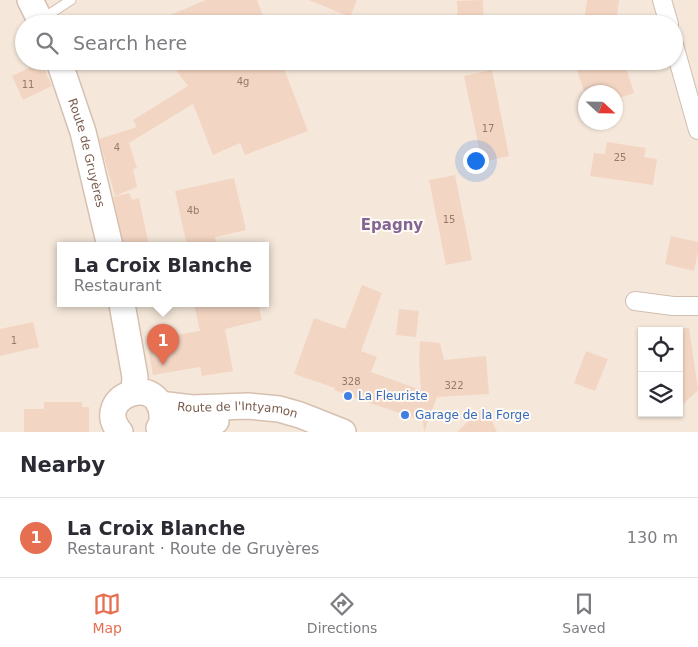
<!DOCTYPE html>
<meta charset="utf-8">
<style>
body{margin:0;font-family:"DejaVu Sans",sans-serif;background:#f2f2f3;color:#2b2b33}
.controls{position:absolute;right:15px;bottom:15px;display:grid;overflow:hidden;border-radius:0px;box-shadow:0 1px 4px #0004}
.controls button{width:45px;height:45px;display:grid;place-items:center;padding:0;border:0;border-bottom:1px solid #e1e1e2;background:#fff;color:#2b2b33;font:25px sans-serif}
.compass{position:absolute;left:578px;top:85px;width:45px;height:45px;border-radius:50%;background:#fff;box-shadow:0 1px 4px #0004;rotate:112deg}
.you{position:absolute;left:475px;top:160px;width:18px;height:18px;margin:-12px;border:4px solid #fff;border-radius:50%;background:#1a73e8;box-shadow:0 0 0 8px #1a73e833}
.badge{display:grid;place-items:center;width:32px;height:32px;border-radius:50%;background:#e76f51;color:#fff;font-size:16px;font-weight:700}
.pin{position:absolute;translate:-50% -41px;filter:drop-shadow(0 1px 2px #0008)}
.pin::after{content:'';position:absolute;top:26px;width:18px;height:15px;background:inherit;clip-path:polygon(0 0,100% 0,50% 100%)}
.popup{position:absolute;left:57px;top:242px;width:212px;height:65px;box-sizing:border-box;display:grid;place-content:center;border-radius:0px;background:#fff;filter:drop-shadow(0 1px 4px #0005);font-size:16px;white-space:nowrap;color:#7c7c81}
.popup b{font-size:19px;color:#2b2b33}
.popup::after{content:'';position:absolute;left:50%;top:100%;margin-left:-10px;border:10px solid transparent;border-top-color:#fff}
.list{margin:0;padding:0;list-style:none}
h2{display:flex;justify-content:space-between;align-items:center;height:65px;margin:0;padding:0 20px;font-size:21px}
h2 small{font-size:16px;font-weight:400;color:#7c7c81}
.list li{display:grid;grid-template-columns:32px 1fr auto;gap:15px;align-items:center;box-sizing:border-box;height:80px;padding:0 20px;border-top:1px solid #e1e1e2}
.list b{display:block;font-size:19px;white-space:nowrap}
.list p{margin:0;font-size:16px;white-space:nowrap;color:#7c7c81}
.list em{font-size:16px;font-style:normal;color:#7c7c81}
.icon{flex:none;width:28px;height:28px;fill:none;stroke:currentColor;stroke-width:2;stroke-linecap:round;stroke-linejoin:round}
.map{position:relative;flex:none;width:698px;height:432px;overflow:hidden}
.search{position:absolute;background:#fff;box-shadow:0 1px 4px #0004;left:15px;right:15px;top:15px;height:55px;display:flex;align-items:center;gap:12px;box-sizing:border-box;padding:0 18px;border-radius:28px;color:#7c7c81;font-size:19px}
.sheet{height:145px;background:#fff}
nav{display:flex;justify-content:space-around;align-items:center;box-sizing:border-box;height:70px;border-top:1px solid #e1e1e2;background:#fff;font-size:14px;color:#7c7c81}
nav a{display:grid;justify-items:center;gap:2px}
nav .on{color:#e76f51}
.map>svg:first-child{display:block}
.residential{fill:#f5e8da;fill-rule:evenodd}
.building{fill:#f3d5c3}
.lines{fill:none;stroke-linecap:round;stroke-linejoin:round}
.lane-casing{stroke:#d1beb0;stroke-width:11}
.street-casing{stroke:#d1beb0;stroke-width:20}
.secondary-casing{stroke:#d6c0b0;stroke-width:28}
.lane{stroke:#fff;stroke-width:9}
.street{stroke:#fff;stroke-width:18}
.secondary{stroke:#fff;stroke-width:25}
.shop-dot{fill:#3f7fe0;stroke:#fffaf3;stroke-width:2}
.labels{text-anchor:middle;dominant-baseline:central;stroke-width:4;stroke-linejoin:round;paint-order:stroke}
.number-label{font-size:10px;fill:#987a6a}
.street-label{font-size:12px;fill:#7a5c4d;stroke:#fffaf3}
.shop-label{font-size:12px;fill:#366cbe;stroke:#fffaf3;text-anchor:start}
.quarter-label{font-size:15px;font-weight:bold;fill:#846695;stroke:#fffaf3}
</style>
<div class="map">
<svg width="698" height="432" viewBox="0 0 698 432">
<rect width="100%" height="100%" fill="#fdf6ec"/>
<path class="residential" d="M0,0H698V432H0ZM24,24H674V61H24ZM586,92H616V122H586ZM61,246H266V304H61ZM642,331H679V413H642Z"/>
<g class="building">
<path d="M206,0H257L266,24H149Z"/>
<path d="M309,0H357L350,17Z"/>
<path d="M483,0L484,24H458L457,1Z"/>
<path d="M587,0H619L616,24H599L600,17L585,15Z"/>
<path d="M169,61H281L308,131L245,155L240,143L213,155L193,104L129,143L137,168L133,169L137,187L115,196L99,139L137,127L133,120L188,86Z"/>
<path d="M574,61H624L634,93L616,99V92H600L598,86L584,91Z"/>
<path d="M41,62L52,86L23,100L12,76Z"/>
<path d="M492,70L509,156L482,162L464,76Z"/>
<path d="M607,142L646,148L644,157L657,159L653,185L590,176L594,153L605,154Z"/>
<path d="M455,175L472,260L446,265L429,180Z"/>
<path d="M234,178L246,230L215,237L217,246H187L175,191Z"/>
<path d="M129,193L132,200L139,198L149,246H124L113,197Z"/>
<path d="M671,236L698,242V252L694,271L665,264Z"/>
<path d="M362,285L382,293L361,351L377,357L371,372L421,390L419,362L420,341L440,343L444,360L486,356L489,394L437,397L424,432L423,421L361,400L334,390L335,388L294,374L314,318L345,329Z"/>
<path d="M194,304H258L262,320L225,329L233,371L202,376L200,367L153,375L147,340L200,331Z"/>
<path d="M399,309L419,311L416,337L396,335Z"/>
<path d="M33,322L39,347L0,356V329Z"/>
<path d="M679,328H689L698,390L679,408Z"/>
<path d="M586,351L608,359L595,391L574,383Z"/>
<path d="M44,402H82V407H89V432H24V409H44Z"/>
<path d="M485,406L497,432H457Z"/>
</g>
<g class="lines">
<g class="lane-casing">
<path id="lane" d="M42,19L71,0"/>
</g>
<g class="street-casing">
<g id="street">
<path d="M662,0L669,24"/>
<path d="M674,45L698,130"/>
<path d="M635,301L673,306H698"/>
</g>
</g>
<g class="secondary-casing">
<g id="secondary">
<path d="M30,0L42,24"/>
<path id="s1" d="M59,61L83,132L110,246"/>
<path d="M122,304L135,377L134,392"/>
<path id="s2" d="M159,404L192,408L248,406L279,409L300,415L343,432"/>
<path d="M159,428L193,422L216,421"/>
<path d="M120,432C90,396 164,370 162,419"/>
</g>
</g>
<use href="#lane" class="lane"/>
<use href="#street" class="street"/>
<use href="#secondary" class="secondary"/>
</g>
<g class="shop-dot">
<circle cx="348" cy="396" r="5"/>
<circle cx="405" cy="415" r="5"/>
</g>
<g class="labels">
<g class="number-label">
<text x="243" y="81">4g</text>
<text x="28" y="84">11</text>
<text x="488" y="128">17</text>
<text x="117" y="147">4</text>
<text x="620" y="157">25</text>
<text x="193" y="210">4b</text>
<text x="449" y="219">15</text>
<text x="14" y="340">1</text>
<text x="351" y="381">328</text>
<text x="454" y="385">322</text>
</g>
<g class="street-label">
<text stroke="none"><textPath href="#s1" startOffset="96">Route de Gruyères</textPath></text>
<text stroke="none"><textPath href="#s2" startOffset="79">Route de l'Intyamon</textPath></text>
</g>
<g class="shop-label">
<text x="358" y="396">La Fleuriste</text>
<text x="415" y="415">Garage de la Forge</text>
</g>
<g class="quarter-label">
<text x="392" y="225">Epagny</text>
</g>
</g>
</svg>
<div class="controls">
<button><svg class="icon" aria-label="locate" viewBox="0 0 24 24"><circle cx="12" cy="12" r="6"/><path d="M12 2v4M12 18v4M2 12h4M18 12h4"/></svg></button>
<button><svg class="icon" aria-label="layers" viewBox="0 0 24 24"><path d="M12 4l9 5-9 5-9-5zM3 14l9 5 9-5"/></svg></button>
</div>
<svg class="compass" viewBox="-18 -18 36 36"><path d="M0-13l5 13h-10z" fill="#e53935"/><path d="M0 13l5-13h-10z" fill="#7c7c81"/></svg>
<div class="you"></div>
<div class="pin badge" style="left:163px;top:365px">1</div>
<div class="popup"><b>La Croix Blanche</b>Restaurant</div>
<div class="search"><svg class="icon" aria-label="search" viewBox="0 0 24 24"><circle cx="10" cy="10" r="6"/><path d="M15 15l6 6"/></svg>Search here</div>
</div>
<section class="sheet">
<h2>Nearby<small></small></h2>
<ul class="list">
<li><span class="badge">1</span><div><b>La Croix Blanche</b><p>Restaurant · Route de Gruyères</p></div><em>130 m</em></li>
</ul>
</section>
<nav>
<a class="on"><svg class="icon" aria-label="map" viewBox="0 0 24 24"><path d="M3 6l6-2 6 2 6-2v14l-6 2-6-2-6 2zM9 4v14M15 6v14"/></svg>Map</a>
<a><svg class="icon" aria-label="directions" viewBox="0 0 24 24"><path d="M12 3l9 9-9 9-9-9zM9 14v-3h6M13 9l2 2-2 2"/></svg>Directions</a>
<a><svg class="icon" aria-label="saved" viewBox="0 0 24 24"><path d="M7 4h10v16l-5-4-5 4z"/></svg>Saved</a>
</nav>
